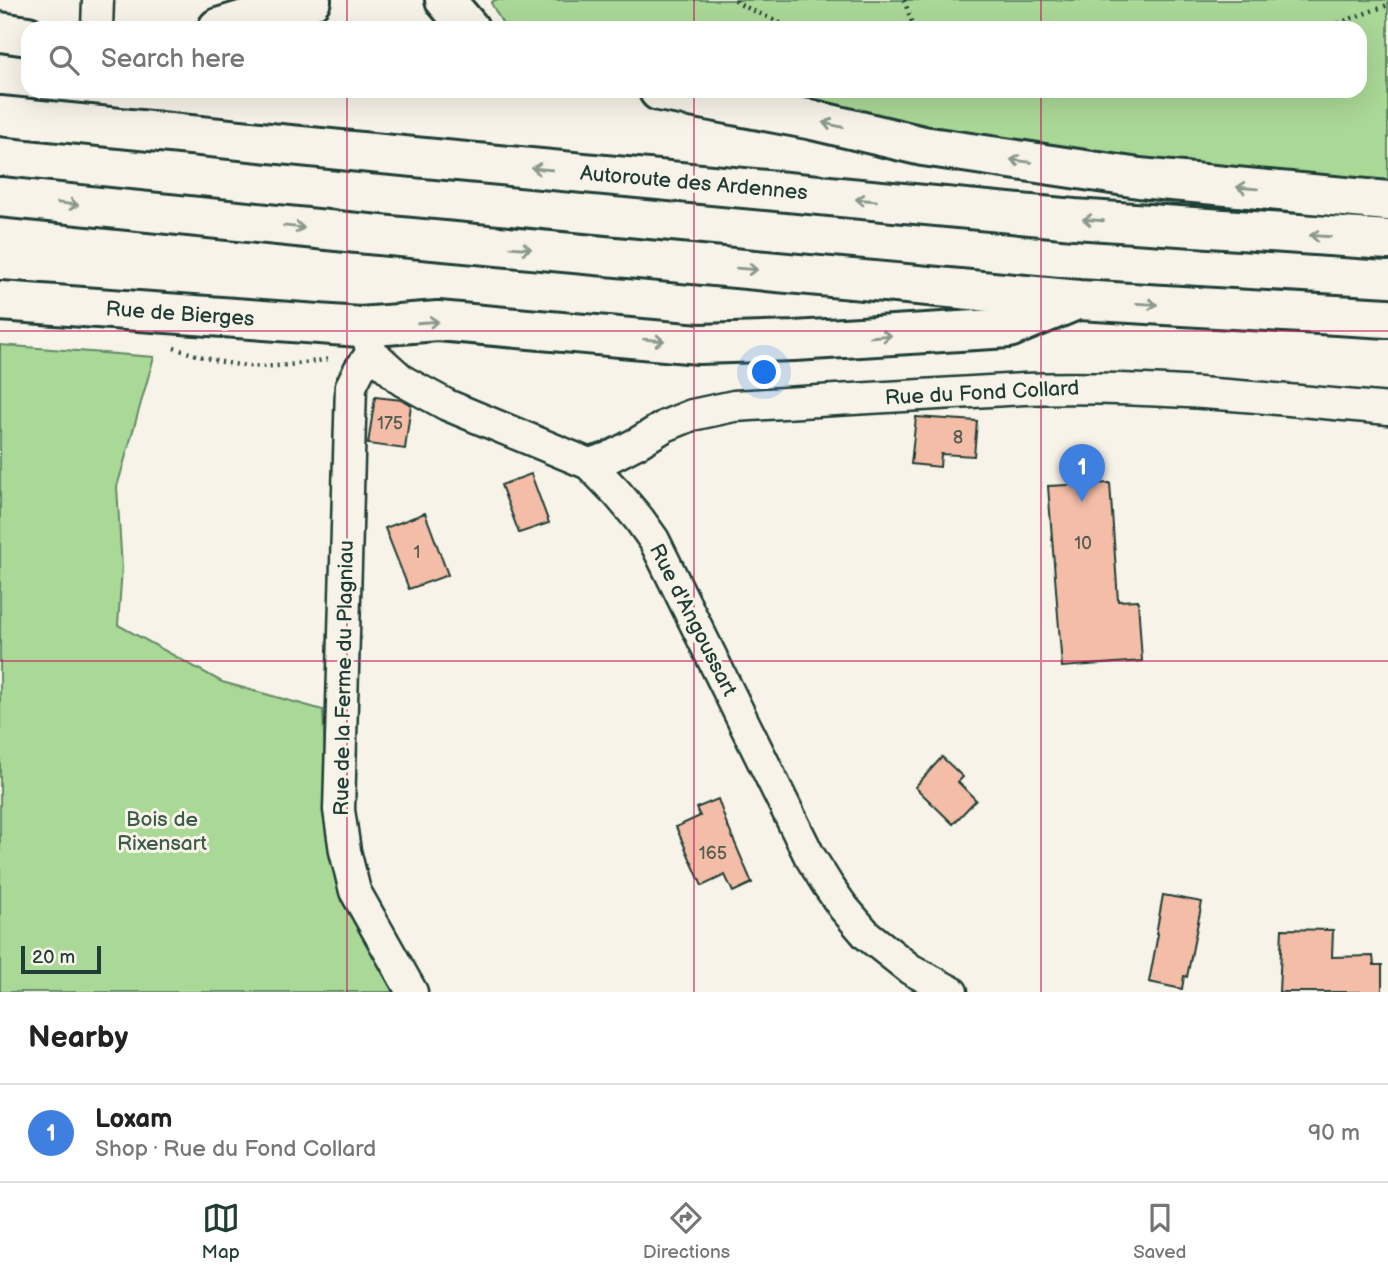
<!DOCTYPE html>
<meta charset="utf-8">
<style>
body{margin:0;font-family:"Balsamiq Sans",sans-serif;background:#f2f2f2;color:#222}
.scale{position:absolute;left:21px;bottom:18px;width:80px;box-sizing:border-box;padding-left:7px;border:4px solid #1f3d34;border-top:0;font-size:19px;line-height:24px;white-space:nowrap;color:#1f3d34;-webkit-text-stroke:5px #f7f3e8;paint-order:stroke}
.you{position:absolute;left:765px;top:373px;width:24px;height:24px;margin:-18px;border:5px solid #fff;border-radius:50%;background:#1a73e8;box-shadow:0 0 0 10px #1a73e833}
.badge{display:grid;place-items:center;width:46px;height:46px;border-radius:50%;background:#1f3d34;color:#fff;font-size:23px;font-weight:700}
.pin{position:absolute;translate:-50% -58px;filter:drop-shadow(0 2px 4px #0008)}
.pin::after{content:'';position:absolute;top:37px;width:24px;height:21px;background:inherit;clip-path:polygon(0 0,100% 0,50% 100%)}
.list{margin:0;padding:0;list-style:none}
h2{display:flex;justify-content:space-between;align-items:center;height:91px;margin:0;padding:0 28px;font-size:30px}
h2 small{font-size:23px;font-weight:400;color:#767676}
.list li{display:grid;grid-template-columns:46px 1fr auto;gap:21px;align-items:center;box-sizing:border-box;height:98px;padding:0 28px;border-top:2px solid #e0e0e0}
.list b{display:block;font-size:26px;white-space:nowrap}
.list p{margin:0;font-size:23px;white-space:nowrap;color:#767676}
.list em{font-size:23px;font-style:normal;color:#767676}
.icon{flex:none;width:38px;height:38px;fill:none;stroke:currentColor;stroke-width:2;stroke-linecap:round;stroke-linejoin:round}
.map{position:relative;flex:none;width:1388px;height:992px;overflow:hidden}
.search{position:absolute;background:#fff;box-shadow:0 7px 28px #0002;left:21px;right:21px;top:21px;height:77px;display:flex;align-items:center;gap:18px;box-sizing:border-box;padding:0 24px;border-radius:21px;color:#767676;font-size:26px}
.sheet{height:189px;background:#fff}
nav{display:flex;justify-content:space-around;align-items:center;box-sizing:border-box;height:98px;border-top:2px solid #e0e0e0;background:#fff;font-size:19px;color:#767676}
nav a{display:grid;justify-items:center;gap:4px}
nav .on{color:#1f3d34}
.map>svg:first-child{display:block}
.green{fill:#aad897;stroke:#648a66;stroke-width:2}
.building{fill:#f4bda7;stroke:#1f3d34;stroke-width:2}
.lines{fill:none;stroke-linecap:round;stroke-linejoin:round}
.street-casing{stroke:#1f3d34;stroke-width:35}
.secondary-casing{stroke:#1f3d34;stroke-width:44}
.highway-casing{stroke:#1f3d34;stroke-width:44}
.path{stroke:#1f3d34;stroke-width:4.5;stroke-dasharray:2 5;stroke-linecap:butt}
.street{stroke:#f7f3e8;stroke-width:30}
.secondary{stroke:#f7f3e8;stroke-width:38}
.highway{stroke:#f7f3e8;stroke-width:38}
.oneway{stroke:#8b988e}
.grid{fill:none;stroke:#c2185b;stroke-width:2;stroke-opacity:0.55}
.labels{text-anchor:middle;dominant-baseline:central;stroke-width:6;stroke-linejoin:round;paint-order:stroke}
.number-label{font-size:18px;fill:#545d51}
.street-label{font-size:21px;fill:#1f3d34;stroke:#f7f3e8}
.park-label{font-size:21px;fill:#3b5c48;stroke:#f7f3e8}
</style>
<div class="map">
<svg width="1388" height="992" viewBox="0 0 1388 992">
<rect width="100%" height="100%" fill="#f7f3e8"/>
<filter id="ink" filterUnits="userSpaceOnUse"><feTurbulence type="fractalNoise" baseFrequency=".0143" numOctaves="2"/><feDisplacementMap in="SourceGraphic" scale="14" xChannelSelector="R" yChannelSelector="G"/><feConvolveMatrix kernelMatrix="1 2 1 2 8 2 1 2 1" color-interpolation-filters="sRGB"/></filter>
<g filter="url(#ink)">
<g class="green">
<path d="M494,0H1388V182L1271,179L940,138L751,91H1360V28H505L491,3Z"/>
<path d="M0,345L154,357L117,487L122,568L118,625L222,682L323,710L328,837L340,887L363,936L393,992H0Z"/>
</g>
<g class="building">
<path d="M375,397L402,400L411,405L405,449L368,444Z"/>
<path d="M916,417L977,421L974,456L941,454L940,467L911,464Z"/>
<path d="M531,474L549,523L519,533L501,485Z"/>
<path d="M1110,483L1118,601L1138,600L1142,661L1062,667L1048,486Z"/>
<path d="M425,513L448,575L409,589L385,528Z"/>
<path d="M942,757L963,777L958,782L976,800L953,824L915,787Z"/>
<path d="M718,799L726,822L752,883L733,892L725,875L702,886L676,827L700,816L696,808Z"/>
<path d="M1163,895L1202,902L1187,977L1184,976L1182,989L1149,982L1158,934H1156Z"/>
<path d="M1282,929L1333,930L1332,957L1373,956L1374,965H1382V992H1279Z"/>
</g>
<g class="lines">
<g class="street-casing">
<g id="street">
<path d="M97,28L98,0"/>
<path d="M360,327L368,339L372,353L403,381L447,405L589,464L617,493L639,519L654,540L809,855L827,884L843,907L867,935L910,969L952,992"/>
<path d="M372,353L359,370L351,386L339,810L345,851L355,891L412,992"/>
<path d="M589,464L608,458L639,442L665,426L692,415L734,406L1024,389C1146,385 1267,398 1388,409"/>
</g>
</g>
<g class="secondary-casing">
<g id="secondary">
<path d="M218,28L311,0"/>
<path d="M0,32L28,36"/>
<path d="M0,301L360,327"/>
</g>
</g>
<g class="highway-casing">
<g id="highway">
<path d="M445,0L469,28"/>
<path d="M659,91L813,120L923,146L1139,178L1388,201"/>
<path d="M0,116L361,152L1074,219L1388,240"/>
<path d="M0,197L347,232L1079,300L1388,318"/>
<path d="M360,327L438,321L699,344L794,341L1009,328L1072,302"/>
</g>
</g>
<g class="path">
<path d="M736,0L737,3L791,28"/>
<path d="M904,0L914,28"/>
<path d="M1325,28L1388,5"/>
<path d="M174,348C199,356 223,364 249,366C276,368 304,363 330,359"/>
</g>
<use href="#street" class="street"/>
<use href="#secondary" class="secondary"/>
<use href="#highway" class="highway"/>
</g>
<defs><path id="oneway-shaft" d="M-6 0H5M1.5-3L5.5 0L1.5 3" fill="none" stroke-width="1.6" stroke-linecap="round" stroke-linejoin="round" transform="scale(1.75)"/></defs>
<g class="oneway">
<use href="#oneway-shaft" transform="translate(833 125) rotate(-167)"/>
<use href="#oneway-shaft" transform="translate(1021 161) rotate(-172)"/>
<use href="#oneway-shaft" transform="translate(542 169) rotate(-175)"/>
<use href="#oneway-shaft" transform="translate(1247 188) rotate(-175)"/>
<use href="#oneway-shaft" transform="translate(866 200) rotate(-175)"/>
<use href="#oneway-shaft" transform="translate(68 204) rotate(6)"/>
<use href="#oneway-shaft" transform="translate(1093 220) rotate(-176)"/>
<use href="#oneway-shaft" transform="translate(294 227) rotate(6)"/>
<use href="#oneway-shaft" transform="translate(1320 236) rotate(-176)"/>
<use href="#oneway-shaft" transform="translate(521 248) rotate(5)"/>
<use href="#oneway-shaft" transform="translate(747 269) rotate(5)"/>
<use href="#oneway-shaft" transform="translate(1147 304) rotate(3)"/>
<use href="#oneway-shaft" transform="translate(428 322) rotate(-4)"/>
<use href="#oneway-shaft" transform="translate(881 336) rotate(-4)"/>
<use href="#oneway-shaft" transform="translate(654 340) rotate(5)"/>
</g>
</g>
<path class="grid" d="M347,0V28M694,0V28M1041,0V28M347,91V992M694,91V992M1041,91V992M0,331H1388M0,661H1388"/>
<g class="labels">
<g class="number-label">
<text x="390" y="423">175</text>
<text x="958" y="437">8</text>
<text x="1083" y="543">10</text>
<text x="417" y="552">1</text>
<text x="713" y="853">165</text>
</g>
<g class="street-label">
<text transform="translate(694 183) rotate(5)">Autoroute des Ardennes</text>
<text transform="translate(180 314) rotate(4)">Rue de Bierges</text>
<text transform="translate(982 393) rotate(-3)">Rue du Fond Collard</text>
<text transform="translate(693 620) rotate(63)">Rue d'Angoussart</text>
<text transform="translate(344 678) rotate(-89)">Rue de la Ferme du Plagniau</text>
</g>
<g class="park-label">
<text x="162" y="819">Bois de<tspan x="162" dy="24">Rixensart</tspan></text>
</g>
</g>
</svg>
<div class="scale">20 m</div>
<div class="you"></div>
<div class="pin badge" style="left:1082px;top:502px;background:#3f7fe0">1</div>
<div class="search"><svg class="icon" aria-label="search" viewBox="0 0 24 24"><circle cx="10" cy="10" r="6"/><path d="M15 15l6 6"/></svg>Search here</div>
</div>
<section class="sheet">
<h2>Nearby<small></small></h2>
<ul class="list">
<li><span class="badge" style="background:#3f7fe0">1</span><div><b>Loxam</b><p>Shop · Rue du Fond Collard</p></div><em>90 m</em></li>
</ul>
</section>
<nav>
<a class="on"><svg class="icon" aria-label="map" viewBox="0 0 24 24"><path d="M3 6l6-2 6 2 6-2v14l-6 2-6-2-6 2zM9 4v14M15 6v14"/></svg>Map</a>
<a><svg class="icon" aria-label="directions" viewBox="0 0 24 24"><path d="M12 3l9 9-9 9-9-9zM9 14v-3h6M13 9l2 2-2 2"/></svg>Directions</a>
<a><svg class="icon" aria-label="saved" viewBox="0 0 24 24"><path d="M7 4h10v16l-5-4-5 4z"/></svg>Saved</a>
</nav>
